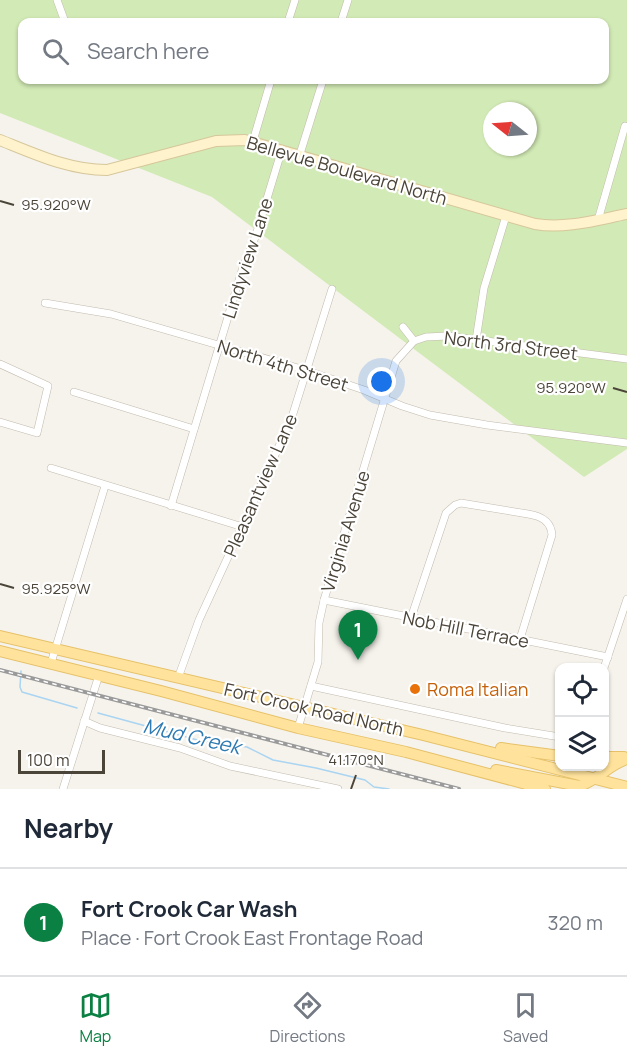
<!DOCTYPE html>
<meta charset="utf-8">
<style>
body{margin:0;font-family:Manrope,sans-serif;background:#f2f2f3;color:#1f2937}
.controls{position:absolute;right:18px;bottom:18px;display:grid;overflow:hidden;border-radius:12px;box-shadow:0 2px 4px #0004}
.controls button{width:54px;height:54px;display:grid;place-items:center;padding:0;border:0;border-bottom:2px solid #e0e1e3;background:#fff;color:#1f2937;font:30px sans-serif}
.compass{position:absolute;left:483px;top:102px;width:54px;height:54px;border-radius:50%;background:#fff;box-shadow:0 2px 4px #0004;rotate:287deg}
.scale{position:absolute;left:18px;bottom:15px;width:87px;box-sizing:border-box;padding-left:6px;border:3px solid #4b4439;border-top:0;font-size:16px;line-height:21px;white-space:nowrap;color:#4b4439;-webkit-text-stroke:4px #fff;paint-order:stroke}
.you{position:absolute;left:382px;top:382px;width:21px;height:21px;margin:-15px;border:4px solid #fff;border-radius:50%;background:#1a73e8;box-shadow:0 0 0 9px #1a73e833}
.badge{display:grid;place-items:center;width:39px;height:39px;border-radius:50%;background:#0b8043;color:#fff;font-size:20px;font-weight:700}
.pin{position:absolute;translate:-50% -50px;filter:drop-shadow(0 2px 3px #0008)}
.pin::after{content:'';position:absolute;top:32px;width:21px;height:18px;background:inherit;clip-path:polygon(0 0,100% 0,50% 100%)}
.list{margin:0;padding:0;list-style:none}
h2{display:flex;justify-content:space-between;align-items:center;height:78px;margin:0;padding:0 24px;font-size:26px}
h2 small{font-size:20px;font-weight:400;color:#747a83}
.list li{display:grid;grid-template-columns:39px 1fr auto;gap:18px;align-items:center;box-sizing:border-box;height:108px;padding:0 24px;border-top:2px solid #e0e1e3}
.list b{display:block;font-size:22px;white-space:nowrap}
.list p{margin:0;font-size:20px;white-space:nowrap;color:#747a83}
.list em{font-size:20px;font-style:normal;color:#747a83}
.icon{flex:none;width:33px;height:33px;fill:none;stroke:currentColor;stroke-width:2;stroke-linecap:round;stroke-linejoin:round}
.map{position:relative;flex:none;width:627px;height:789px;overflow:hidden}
.search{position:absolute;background:#fff;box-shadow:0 2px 4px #0004;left:18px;right:18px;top:18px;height:66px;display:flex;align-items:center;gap:15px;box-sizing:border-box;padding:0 21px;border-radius:12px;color:#747a83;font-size:22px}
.sheet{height:186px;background:#fff}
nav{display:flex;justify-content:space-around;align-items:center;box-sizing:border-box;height:84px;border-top:2px solid #e0e1e3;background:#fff;font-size:16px;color:#747a83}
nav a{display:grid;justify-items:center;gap:3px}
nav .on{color:#0b8043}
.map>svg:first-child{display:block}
.green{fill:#d2eab5;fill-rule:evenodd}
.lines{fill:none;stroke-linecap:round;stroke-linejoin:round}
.stream{stroke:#a9d4f2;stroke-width:1.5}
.minor-casing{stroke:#c2bbae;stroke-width:8}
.secondary-casing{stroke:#d6c79b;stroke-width:12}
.primary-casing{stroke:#e6c16a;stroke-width:12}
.minor{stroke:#fff;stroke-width:7}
.secondary{stroke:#fff3cd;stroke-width:10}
.primary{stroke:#ffe39c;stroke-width:10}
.rail-casing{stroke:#9a9a9a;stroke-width:4}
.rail{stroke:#fff;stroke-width:1.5;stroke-dasharray:4.5;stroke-linecap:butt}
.ticks{fill:none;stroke:#4b4439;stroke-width:2}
.food-dot{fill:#e8710a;stroke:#fff;stroke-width:2}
.labels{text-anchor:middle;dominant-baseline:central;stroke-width:4.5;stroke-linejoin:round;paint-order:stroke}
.street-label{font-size:18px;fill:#4b4439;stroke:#fff}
.food-label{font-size:18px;fill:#c56008;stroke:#fff;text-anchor:start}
.water-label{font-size:20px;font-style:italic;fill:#2e7ab2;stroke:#fff}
.ticks-label{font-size:15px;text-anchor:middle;fill:#4b4439;stroke:#fff;stroke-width:4.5;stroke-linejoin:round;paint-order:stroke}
</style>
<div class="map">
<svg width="627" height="789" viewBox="0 0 627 789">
<rect width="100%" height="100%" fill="#f6f3ec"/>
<path class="green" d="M0,0H627V449L584,477L212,197L0,113ZM22,22H604V80H22ZM492,111H528V147H492Z"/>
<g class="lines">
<g class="stream">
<path d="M21,671L20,687L22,692L77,708"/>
<path d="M98,713L201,741L247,747L273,760L316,768L365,780L374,787L389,789"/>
</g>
<g class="minor-casing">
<g id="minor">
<path d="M57,0L65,22"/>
<path d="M288,22L295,0"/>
<path d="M341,22L348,0"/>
<path d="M253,141L271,80"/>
<path d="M300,154L323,80"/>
<path d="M598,220L625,126"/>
<path d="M45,303L111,314L305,370L364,390L402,406L430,415L487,425L627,443"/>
<path d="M403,327L414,341L426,337L447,336L627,359"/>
<path d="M476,340L484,288L506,216"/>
<path d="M0,364L48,386L37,433L0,422"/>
<path d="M74,392L194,429"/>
<path d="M51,468L243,527"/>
<path d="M171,506L243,267L256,235L282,149"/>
<path d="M324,600L608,657"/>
<path d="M411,618L446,513L455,505L461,503L528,514C541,516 551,521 552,535L520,639"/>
<path d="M51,663L105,486"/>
<path d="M604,668L627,599"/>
<path d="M178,678L199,620L291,420L332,289"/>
<path d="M311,686L505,728L560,737"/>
<path d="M84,721L100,728L180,748L230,766L338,789"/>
<path d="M298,728L318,662L319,623L324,600L396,361L414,341"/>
<path d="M63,789L99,675"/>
</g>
</g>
<g class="secondary-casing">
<path id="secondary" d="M0,140C35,154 69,170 107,170L216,141L245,140L535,224C566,229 596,220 627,214"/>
</g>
<g class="primary-casing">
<g id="primary">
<path d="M0,636L423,735L627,787"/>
<path d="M0,651L161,691L298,728L406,752L545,789"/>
<path d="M501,748L560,756"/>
<path d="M604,757H624"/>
<path d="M496,770L579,786C597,781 608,765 627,759"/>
</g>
</g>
<use href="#minor" class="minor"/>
<use href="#secondary" class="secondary"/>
<use href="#primary" class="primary"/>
<g class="rail-casing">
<path id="rail" d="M0,670L459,789"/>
</g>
<use href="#rail" class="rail"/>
</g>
<path class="ticks" d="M0,201L14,205M613,388L627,392M0,584L14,588M351,789L356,775"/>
<circle class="food-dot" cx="415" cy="689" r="6"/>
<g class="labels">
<g class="street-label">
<text transform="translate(347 170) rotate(16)">Bellevue Boulevard North</text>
<text transform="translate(247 258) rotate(-72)">Lindyview Lane</text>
<text transform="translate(511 345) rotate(7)">North 3rd Street</text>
<text transform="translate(283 365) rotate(17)">North 4th Street</text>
<text transform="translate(260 485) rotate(-66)">Pleasantview Lane</text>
<text transform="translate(345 531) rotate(-73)">Virginia Avenue</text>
<text transform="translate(466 629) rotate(11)">Nob Hill Terrace</text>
<text transform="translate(314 709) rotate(13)">Fort Crook Road North</text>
</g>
<g class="food-label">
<text x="427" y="689">Roma Italian</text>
</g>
<g class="water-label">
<text transform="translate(192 736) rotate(13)">Mud Creek</text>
</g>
</g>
<g class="ticks-label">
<text x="56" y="210">95.920°W</text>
<text x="571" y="393">95.920°W</text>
<text x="56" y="594">95.925°W</text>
<text x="356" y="765">41.170°N</text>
</g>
</svg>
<div class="controls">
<button><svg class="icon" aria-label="locate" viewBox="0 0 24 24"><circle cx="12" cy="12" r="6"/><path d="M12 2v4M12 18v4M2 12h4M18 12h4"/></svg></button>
<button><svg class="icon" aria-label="layers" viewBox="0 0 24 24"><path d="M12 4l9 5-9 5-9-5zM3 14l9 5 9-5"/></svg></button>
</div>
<svg class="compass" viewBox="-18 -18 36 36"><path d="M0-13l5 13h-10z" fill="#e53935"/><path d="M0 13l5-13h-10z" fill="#747a83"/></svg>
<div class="scale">100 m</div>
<div class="you"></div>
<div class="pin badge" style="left:358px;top:660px">1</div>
<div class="search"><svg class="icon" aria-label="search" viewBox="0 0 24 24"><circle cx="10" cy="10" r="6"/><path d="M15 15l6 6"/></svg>Search here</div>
</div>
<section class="sheet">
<h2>Nearby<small></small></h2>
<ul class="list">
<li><span class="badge">1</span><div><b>Fort Crook Car Wash</b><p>Place · Fort Crook East Frontage Road</p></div><em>320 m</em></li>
</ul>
</section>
<nav>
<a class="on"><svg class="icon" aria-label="map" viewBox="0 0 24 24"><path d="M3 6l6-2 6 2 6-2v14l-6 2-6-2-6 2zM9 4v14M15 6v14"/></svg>Map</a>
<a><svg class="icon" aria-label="directions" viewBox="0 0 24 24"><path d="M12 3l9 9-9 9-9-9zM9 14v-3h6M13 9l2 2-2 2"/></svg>Directions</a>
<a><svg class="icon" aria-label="saved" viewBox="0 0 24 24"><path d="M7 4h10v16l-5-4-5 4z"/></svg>Saved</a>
</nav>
